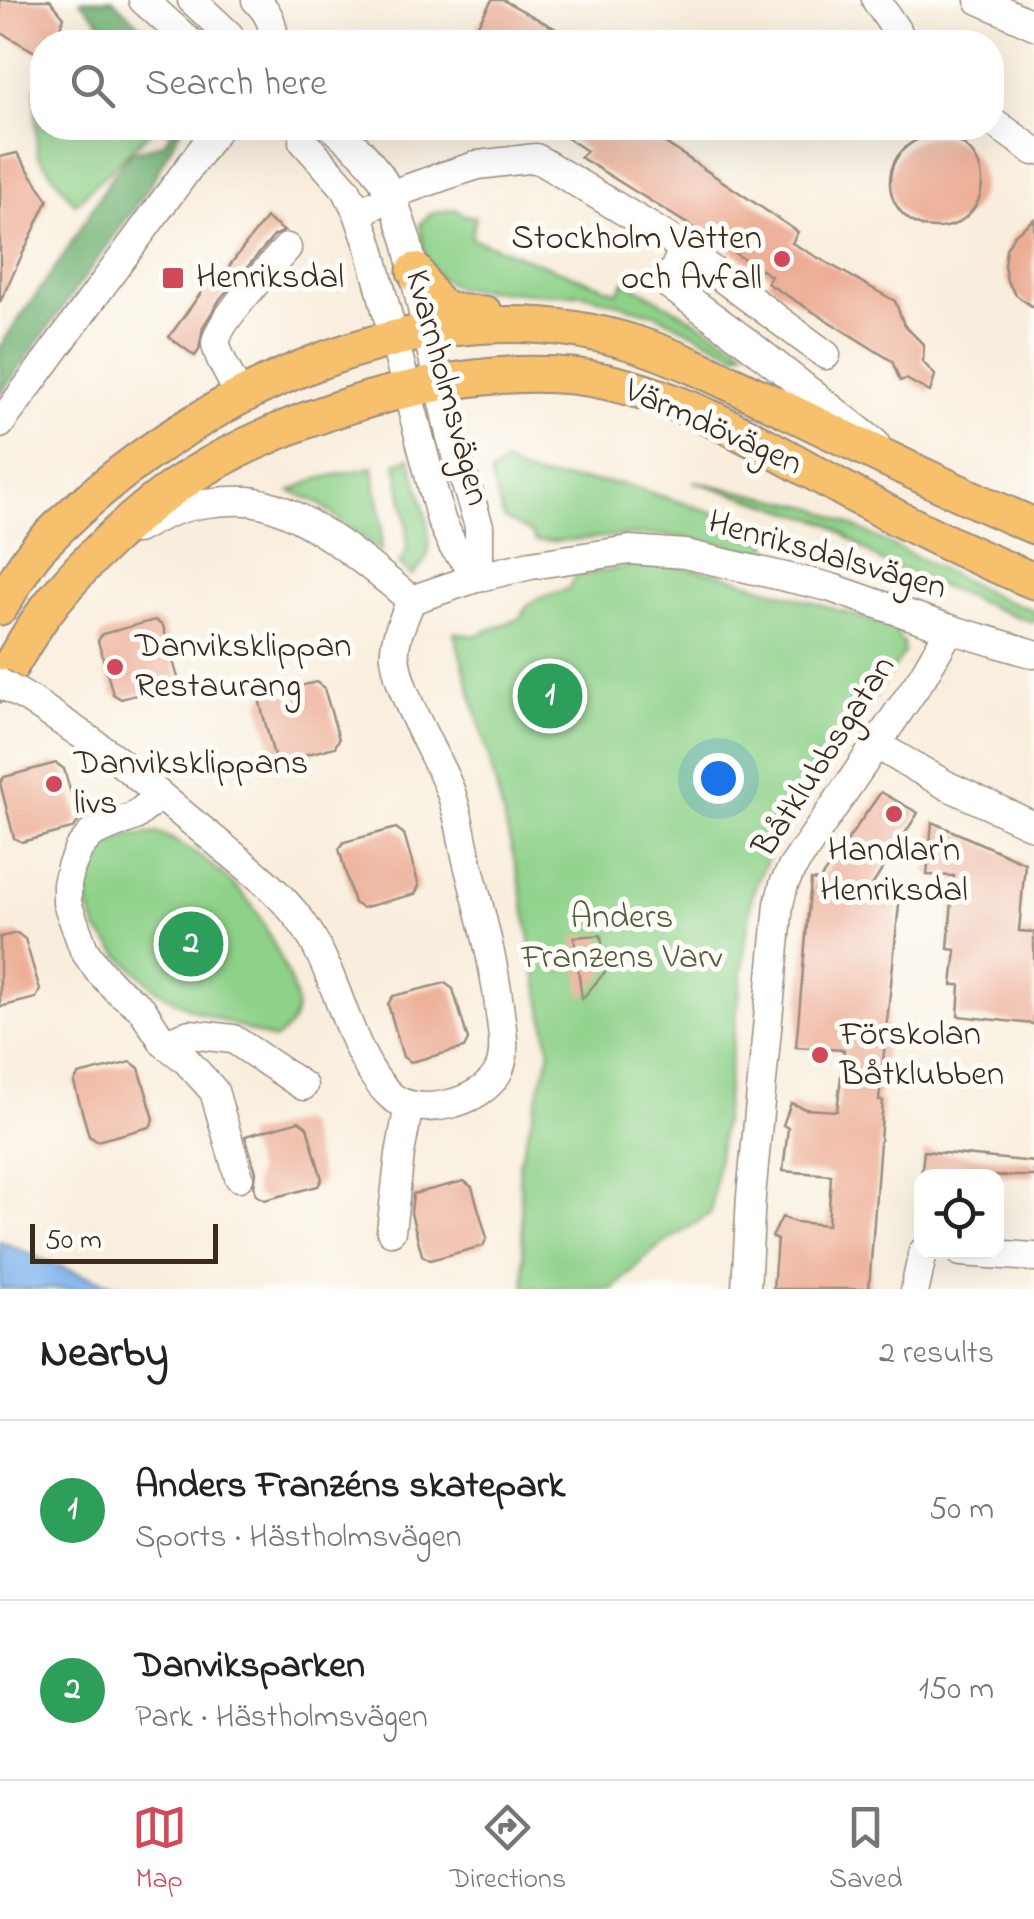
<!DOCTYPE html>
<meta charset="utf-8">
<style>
body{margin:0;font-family:"Indie Flower",sans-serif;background:#f6f6f6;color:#222}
.controls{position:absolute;right:30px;bottom:30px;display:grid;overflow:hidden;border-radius:20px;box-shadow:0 10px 40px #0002}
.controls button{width:90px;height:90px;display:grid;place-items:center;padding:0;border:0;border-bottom:2px solid #e0e0e0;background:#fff;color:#222;font:50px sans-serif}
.scale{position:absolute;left:30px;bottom:25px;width:188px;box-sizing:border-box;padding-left:10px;border:5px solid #3b2a1e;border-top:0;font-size:28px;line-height:35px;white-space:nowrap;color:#3b2a1e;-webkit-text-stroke:8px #fdfcf7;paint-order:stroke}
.you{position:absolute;left:718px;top:778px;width:35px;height:35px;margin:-25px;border:8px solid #fff;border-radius:50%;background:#1a73e8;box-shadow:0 0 0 15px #1a73e833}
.badge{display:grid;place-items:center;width:65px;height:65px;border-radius:50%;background:#d1495b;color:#fff;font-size:32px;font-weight:700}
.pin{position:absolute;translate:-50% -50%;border:5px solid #fff;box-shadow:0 2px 10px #0006}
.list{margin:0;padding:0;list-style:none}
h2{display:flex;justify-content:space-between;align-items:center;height:130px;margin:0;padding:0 40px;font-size:42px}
h2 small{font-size:32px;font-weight:400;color:#767676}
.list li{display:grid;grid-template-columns:65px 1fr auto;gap:30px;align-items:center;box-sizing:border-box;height:180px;padding:0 40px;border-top:2px solid #e0e0e0}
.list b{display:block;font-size:38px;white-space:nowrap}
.list p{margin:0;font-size:32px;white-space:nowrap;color:#767676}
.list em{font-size:32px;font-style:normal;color:#767676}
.icon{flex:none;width:55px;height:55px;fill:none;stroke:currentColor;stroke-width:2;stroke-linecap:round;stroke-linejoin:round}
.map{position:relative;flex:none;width:1034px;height:1289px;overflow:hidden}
.search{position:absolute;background:#fff;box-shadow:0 10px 40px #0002;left:30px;right:30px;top:30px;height:110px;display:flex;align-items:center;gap:25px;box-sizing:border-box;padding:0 35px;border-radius:40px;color:#767676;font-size:38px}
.sheet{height:490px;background:#fff}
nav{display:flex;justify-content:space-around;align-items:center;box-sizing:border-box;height:140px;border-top:2px solid #e0e0e0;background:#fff;font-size:28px;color:#767676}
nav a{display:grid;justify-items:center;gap:5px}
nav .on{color:#d1495b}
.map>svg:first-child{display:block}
.green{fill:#8ed189;stroke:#647e54;stroke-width:2.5}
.forest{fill:#72b375;stroke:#566e4a;stroke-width:2.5}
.water{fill:#7fb4ed;stroke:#5d6f86;stroke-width:2.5}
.building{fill:#edad95}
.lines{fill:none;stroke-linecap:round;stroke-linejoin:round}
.minor-casing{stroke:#9a8c7e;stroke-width:31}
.major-casing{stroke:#9a8c7e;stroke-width:39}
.minor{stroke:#fff;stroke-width:28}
.major{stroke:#f7c06c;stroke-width:35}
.minor-bridge-casing{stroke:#9a8c7e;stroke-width:31;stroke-linecap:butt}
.minor-bridge{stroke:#fff;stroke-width:28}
.poi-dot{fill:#d1495b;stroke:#fdfcf7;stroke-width:4}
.labels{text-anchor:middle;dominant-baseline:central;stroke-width:10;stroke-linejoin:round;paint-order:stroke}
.poi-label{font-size:35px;fill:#3b2a1e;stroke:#fdfcf7;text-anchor:start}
.street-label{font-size:35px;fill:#3b2a1e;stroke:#fdfcf7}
.park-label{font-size:35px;fill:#545c3e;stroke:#fdfcf7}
</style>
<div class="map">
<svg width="1034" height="1289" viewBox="0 0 1034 1289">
<rect width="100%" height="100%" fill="#fdfcf7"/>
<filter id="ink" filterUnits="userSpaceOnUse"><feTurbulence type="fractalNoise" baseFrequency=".01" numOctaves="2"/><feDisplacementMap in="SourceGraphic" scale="20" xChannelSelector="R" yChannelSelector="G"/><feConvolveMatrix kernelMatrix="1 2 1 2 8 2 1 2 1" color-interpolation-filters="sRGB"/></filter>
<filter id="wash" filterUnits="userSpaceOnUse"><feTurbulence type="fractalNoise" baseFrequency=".0048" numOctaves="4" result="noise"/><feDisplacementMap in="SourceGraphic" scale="40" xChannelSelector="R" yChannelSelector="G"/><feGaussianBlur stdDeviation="2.25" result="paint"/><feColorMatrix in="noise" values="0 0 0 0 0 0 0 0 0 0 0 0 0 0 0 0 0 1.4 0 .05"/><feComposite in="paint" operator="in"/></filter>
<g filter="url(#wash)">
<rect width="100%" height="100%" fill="#f9eedd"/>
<g class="green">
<path d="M42,77V128H154L75,204L37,154L35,90Z"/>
<path d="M455,209L464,215L476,217L471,238L618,292L625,281L745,349L737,354L655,314L584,294H545L457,288L439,277L425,258L420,224L430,214Z"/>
<path d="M410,458C416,482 436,534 427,556C424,564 417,570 412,576L399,564L407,550V522L396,463Z"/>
<path d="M505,462L521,472L537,477L623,484L734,519L769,542L765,554C729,546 692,537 655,535C616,534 576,542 536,541L531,533L504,519L490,475Z"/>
<path d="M373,467L382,524L381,552L318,503L291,491L317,479Z"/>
<path d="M693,481L816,508L1008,602L1034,610V622L1006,613L882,562L828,523Z"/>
<path d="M631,566H673L717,573L899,629L897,636L903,643L904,653L773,846L752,894L711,1213L654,1250L613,1289H525L519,1164L550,1052L520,883L488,754L454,632L474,636L523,617L524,610L534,600L568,589L575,576Z"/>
<path d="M159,833C193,848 227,875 251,904C263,919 295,985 296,1003C298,1020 286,1032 274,1040L193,1010L158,991L122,958L97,930L88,906L87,877L99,851L127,836Z"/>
</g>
<g class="forest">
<path d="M80,0H113L158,42H119Z"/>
<path d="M165,128H181L148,189L0,395V346L62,258L114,173L131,152L163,144L171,133Z"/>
</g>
<path class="water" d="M0,1241L52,1264L126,1289H0Z"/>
<g id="blocks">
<g class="building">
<path d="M0,0H50L64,17L55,42H42V56L0,32Z"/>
<path d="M492,0H503L580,42H468Z"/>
<path d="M552,128H643L798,232L792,243L895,301L904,325L924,345L923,362L935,375L930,392L906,379L900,381L892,361L767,283L771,276L580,157L587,151Z"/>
<circle cx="936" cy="182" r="46"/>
<path d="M17,153L48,200L0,302V157Z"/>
<path d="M266,218L284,231L274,236L220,299L203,327L199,350L195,356L169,337L208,283L213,287Z"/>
<path d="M1034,219V308L1016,295L1007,281L1004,265L1006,249L1014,235Z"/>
<path d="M155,620L163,626L178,678L174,685L121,699L113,694L98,641L102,634Z"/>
<path d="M316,682L324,688L339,739L335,747L282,761L274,756L260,703L264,695Z"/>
<path d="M56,763L64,769L79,821L72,829L22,842L14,838L0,783L4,777Z"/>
<path d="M881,792L918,813L868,892L900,895L879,1101H883L869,1289H773L777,1240L772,1237L782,1217L795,1222L828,1225L831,1175L783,1171L788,1128L783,1125L791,1103L805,1109L837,1111L844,1050L796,1047L811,880L819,881Z"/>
<path d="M932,822L1025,863L1019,931L1034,932V1024L958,1016L960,985H952L956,950L948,949L954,876L927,875Z"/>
<path d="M396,828L404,834L419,886L415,894L362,908L354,903L339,849L344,842Z"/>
<path d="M17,933L25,939L40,990L36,998L0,1007V937Z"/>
<path d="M601,935L605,972L582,999L574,937Z"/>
<path d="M445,983L453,989L468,1040L464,1048L411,1062L403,1057L388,1004L393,996Z"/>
<path d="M131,1062L139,1068L154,1119L150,1127L97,1141L89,1136L74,1083L78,1075Z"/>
<path d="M299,1121L307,1127L322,1179L318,1186L265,1200L256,1195L254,1186L256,1172L245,1136Z"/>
<path d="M924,1151L1034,1162V1176H921Z"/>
<path d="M464,1181L472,1187L487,1238L483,1246L430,1260L422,1255L411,1213L413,1194Z"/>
</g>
</g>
</g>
<g filter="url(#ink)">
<use href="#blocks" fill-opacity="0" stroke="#9a8c7e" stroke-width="2.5"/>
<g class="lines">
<g class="minor-casing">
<g id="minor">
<path d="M143,0L190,42"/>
<path d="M192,0L229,35"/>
<path d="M256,0C270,14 273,24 274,42"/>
<path d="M876,0L904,42"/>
<path d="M979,0L1034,25"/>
<path d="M992,121L1034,151"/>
<path d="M334,128L361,152L379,174L392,196L407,241L450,434L479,526V577"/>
<path d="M303,141L346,189L358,213L370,248L441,520L453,546L479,577"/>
<path d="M358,213L404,190L444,176L478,165L536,158L667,237L826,355"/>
<path d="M683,249L668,284L744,340L875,443"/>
<path d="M240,396C234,383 218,358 216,344C215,324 272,265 287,248"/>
<path d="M0,424L218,128"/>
<path d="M137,529C148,523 160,516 171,512C193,503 224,500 248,501C299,505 372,567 411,600"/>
<path d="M411,600L479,577L531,565L630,550L685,554L829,587L950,629L1034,654"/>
<path d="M32,701C65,724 100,745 131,771C154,790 177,810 201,829C236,858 274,885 301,921C338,970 349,1059 391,1096C418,1119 482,1103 498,1072C508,1053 501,1025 499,1005C493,957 480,911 468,864C462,840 459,814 450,790C434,751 400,698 395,657C393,639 405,617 411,600"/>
<path d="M875,744L948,786L1034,826"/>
<path d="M159,796L135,816L91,834L79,848L71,867L67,884V903L84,950L98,970L115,988L142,1009L164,1043L185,1059L214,1091L239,1177"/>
<path d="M164,1043L190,1034L233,1039L303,1086"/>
<path d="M391,1231L400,1154L409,1105"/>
<path d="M961,1252L1034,1257"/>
<path d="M746,1289L751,1196L779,904L784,884L792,868L923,676L950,629"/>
<path d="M915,1289L923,1252"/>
</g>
</g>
<g class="major-casing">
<g id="major">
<path d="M415,271C438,309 440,313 485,314"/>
<path d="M0,607C13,586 25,561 42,544C185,396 429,276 636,344C688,361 738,387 788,411C869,450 951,491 1034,526"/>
<path d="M0,684C14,660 28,635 44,613C72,575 114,534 150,505C257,419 473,351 608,382C697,402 778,453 856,496C914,528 973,556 1034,581"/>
</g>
</g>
<use href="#minor" class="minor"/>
<use href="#major" class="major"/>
<g class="minor-bridge-casing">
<path id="minor-bridge" d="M0,683L32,701"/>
</g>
<use href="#minor-bridge" class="minor-bridge"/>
</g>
</g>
<g class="poi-dot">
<circle cx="782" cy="259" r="10"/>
<rect x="161" y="266" width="24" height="24" rx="5"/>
<circle cx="115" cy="667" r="10"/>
<circle cx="54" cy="784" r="10"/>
<circle cx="894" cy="814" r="10"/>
<circle cx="820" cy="1055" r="10"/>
</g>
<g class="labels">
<g class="poi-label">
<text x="762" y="239" text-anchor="end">Stockholm Vatten<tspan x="762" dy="40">och Avfall</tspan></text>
<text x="196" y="278">Henriksdal</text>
<text x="135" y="647">Danviksklippan<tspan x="135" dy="40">Restaurang</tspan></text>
<text x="74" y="764">Danviksklippans<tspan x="74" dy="40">livs</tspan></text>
<text x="894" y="851" text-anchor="middle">Handlar'n<tspan x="894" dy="40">Henriksdal</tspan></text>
<text x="840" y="1035">Förskolan<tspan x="840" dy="40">Båtklubben</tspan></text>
</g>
<g class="street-label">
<text transform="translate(446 388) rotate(75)">Kvarnholmsvägen</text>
<text transform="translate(713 428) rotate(24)">Värmdövägen</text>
<text transform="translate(827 556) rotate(16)">Henriksdalsvägen</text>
<text transform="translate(825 757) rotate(-57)">Båtklubbsgatan</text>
</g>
<g class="park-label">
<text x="622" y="918">Anders<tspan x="622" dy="40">Franzens Varv</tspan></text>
</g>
</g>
</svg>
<div class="controls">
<button><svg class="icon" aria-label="locate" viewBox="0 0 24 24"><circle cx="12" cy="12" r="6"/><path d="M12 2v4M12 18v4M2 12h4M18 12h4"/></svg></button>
</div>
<div class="scale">50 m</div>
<div class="you"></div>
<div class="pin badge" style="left:550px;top:696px;background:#2e9e5b">1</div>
<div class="pin badge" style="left:191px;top:944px;background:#2e9e5b">2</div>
<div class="search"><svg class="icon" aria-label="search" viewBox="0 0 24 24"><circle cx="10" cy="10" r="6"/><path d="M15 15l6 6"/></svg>Search here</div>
</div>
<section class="sheet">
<h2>Nearby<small>2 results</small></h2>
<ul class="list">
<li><span class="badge" style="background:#2e9e5b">1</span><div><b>Anders Franzéns skatepark</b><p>Sports · Hästholmsvägen</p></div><em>50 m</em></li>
<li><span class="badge" style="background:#2e9e5b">2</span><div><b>Danviksparken</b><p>Park · Hästholmsvägen</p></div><em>150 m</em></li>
</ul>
</section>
<nav>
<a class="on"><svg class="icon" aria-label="map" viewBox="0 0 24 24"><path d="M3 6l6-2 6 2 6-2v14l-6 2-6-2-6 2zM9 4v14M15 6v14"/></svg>Map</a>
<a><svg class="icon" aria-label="directions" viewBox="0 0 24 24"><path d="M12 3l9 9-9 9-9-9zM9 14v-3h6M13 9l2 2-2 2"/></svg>Directions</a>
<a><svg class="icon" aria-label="saved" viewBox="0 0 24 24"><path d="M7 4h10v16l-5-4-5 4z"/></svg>Saved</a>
</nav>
